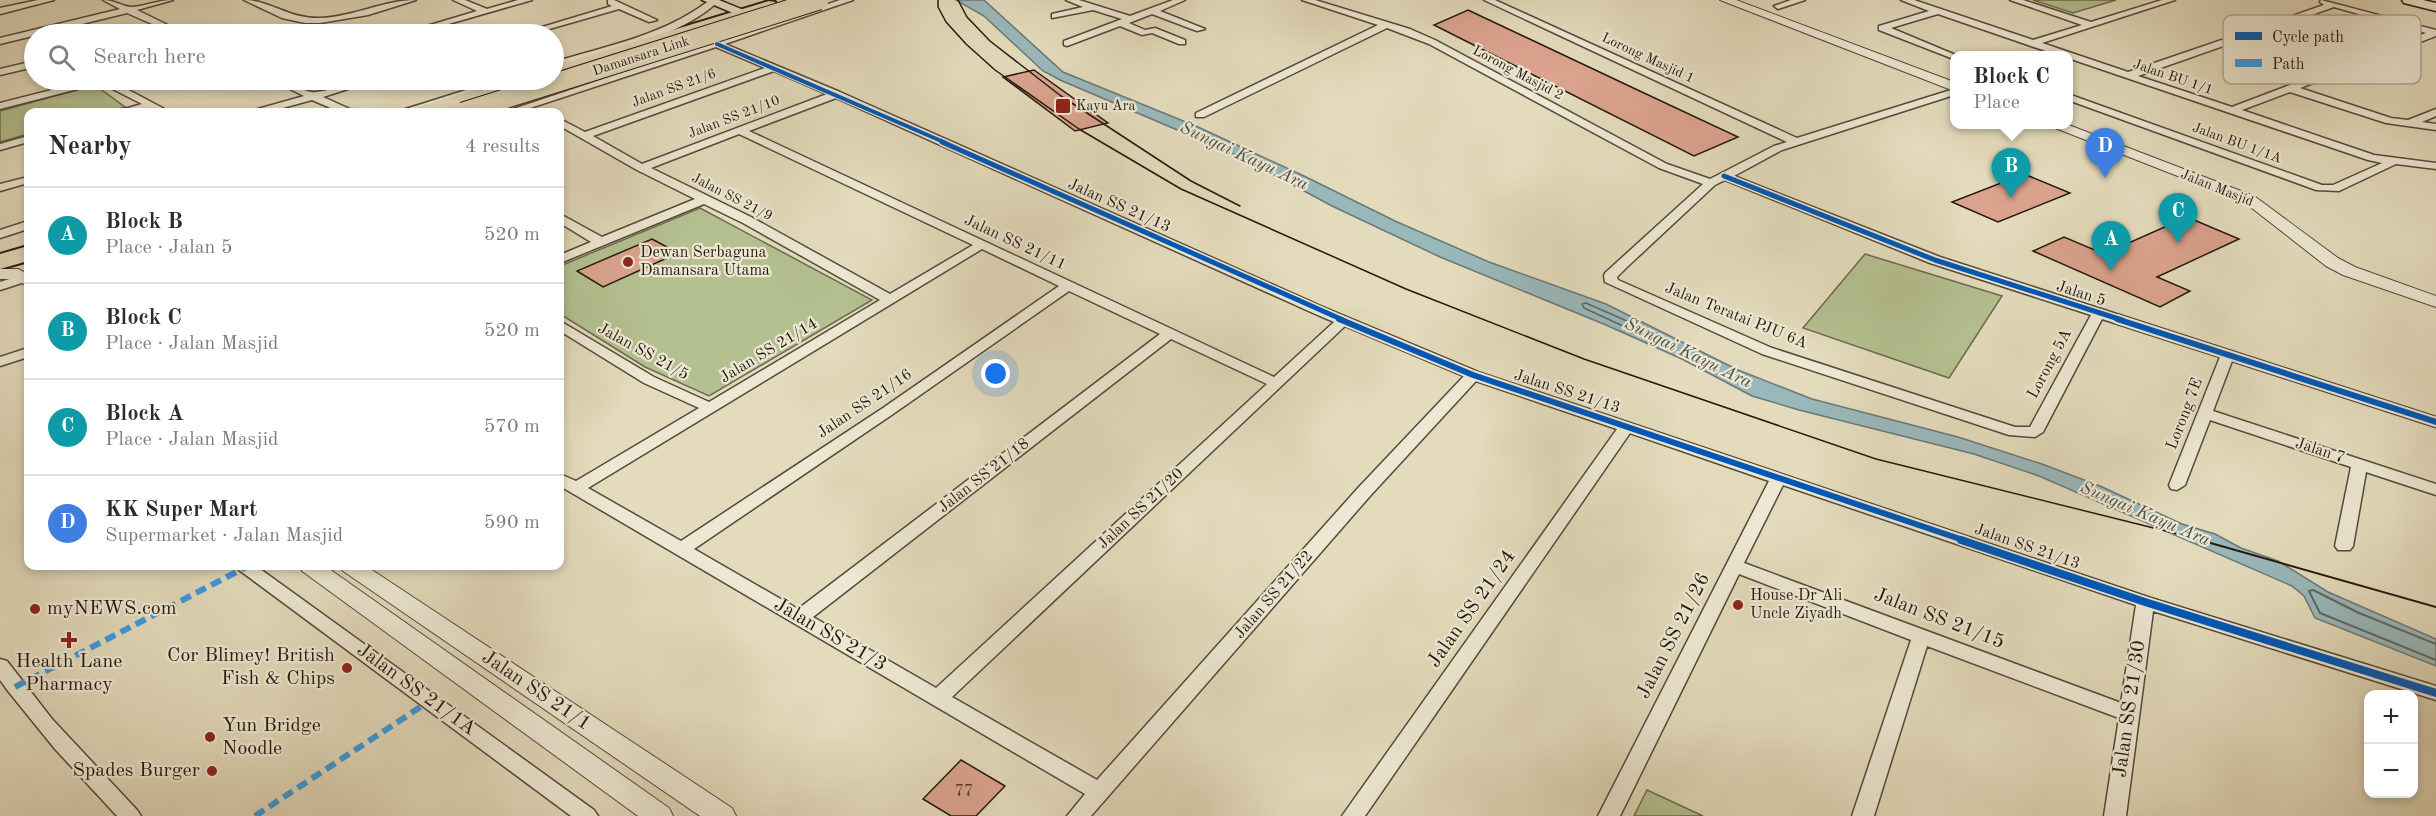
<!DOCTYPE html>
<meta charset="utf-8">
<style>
body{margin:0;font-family:"Old Standard TT",serif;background:#f7f7f7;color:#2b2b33}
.controls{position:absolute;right:18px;bottom:18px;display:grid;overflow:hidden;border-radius:12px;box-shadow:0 3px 9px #0003}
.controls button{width:54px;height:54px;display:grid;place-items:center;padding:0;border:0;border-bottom:2px solid #e1e1e2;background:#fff;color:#2b2b33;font:30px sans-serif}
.you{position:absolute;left:996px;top:374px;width:21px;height:21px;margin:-15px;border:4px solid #fff;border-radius:50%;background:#1a73e8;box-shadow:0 0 0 9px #1a73e833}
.badge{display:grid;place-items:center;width:39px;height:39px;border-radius:50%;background:#8f2418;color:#fff;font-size:20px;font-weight:700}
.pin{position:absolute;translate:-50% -50px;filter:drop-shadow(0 2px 3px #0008)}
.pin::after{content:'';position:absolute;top:32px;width:21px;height:18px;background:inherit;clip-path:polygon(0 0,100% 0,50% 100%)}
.popup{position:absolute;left:1950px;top:51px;width:123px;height:78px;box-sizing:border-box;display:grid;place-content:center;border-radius:12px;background:#fff;filter:drop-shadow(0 2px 4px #0005);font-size:20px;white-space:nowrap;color:#7c7c81}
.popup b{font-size:22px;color:#2b2b33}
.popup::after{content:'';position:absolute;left:50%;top:100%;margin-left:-12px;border:12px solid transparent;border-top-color:#fff}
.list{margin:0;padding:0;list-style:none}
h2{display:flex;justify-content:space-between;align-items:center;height:78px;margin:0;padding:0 24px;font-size:26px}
h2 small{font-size:20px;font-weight:400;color:#7c7c81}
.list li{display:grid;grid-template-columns:39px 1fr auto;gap:18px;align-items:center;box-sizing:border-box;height:96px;padding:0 24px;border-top:2px solid #e1e1e2}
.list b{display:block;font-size:22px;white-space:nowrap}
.list p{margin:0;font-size:20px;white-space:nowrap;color:#7c7c81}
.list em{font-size:20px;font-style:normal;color:#7c7c81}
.icon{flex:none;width:33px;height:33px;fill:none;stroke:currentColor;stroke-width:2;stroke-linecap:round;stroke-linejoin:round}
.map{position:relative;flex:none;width:2436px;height:816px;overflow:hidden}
.search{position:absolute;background:#fff;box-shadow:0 3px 9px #0003;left:24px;top:24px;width:540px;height:66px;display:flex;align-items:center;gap:15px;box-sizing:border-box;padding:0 21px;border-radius:33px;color:#7c7c81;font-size:22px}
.panel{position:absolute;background:#fff;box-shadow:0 3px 9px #0003;left:24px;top:108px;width:540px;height:462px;border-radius:12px}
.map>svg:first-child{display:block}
.green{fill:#b4c090;stroke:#6c6c4f;stroke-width:1.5}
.water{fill:#99b8bb;stroke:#6b7876;stroke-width:1.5}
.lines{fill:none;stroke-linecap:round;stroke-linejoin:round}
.shore-far1{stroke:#5f6864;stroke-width:1.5}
.shore{stroke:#5f6864;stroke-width:2}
.building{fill:#dba38e;stroke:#25180e;stroke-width:1.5}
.minor-casing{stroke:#54493a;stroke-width:3}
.tertiary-casing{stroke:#54493a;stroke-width:2}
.secondary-casing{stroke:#25180e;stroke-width:3}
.motorway-casing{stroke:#25180e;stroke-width:4}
.minor{fill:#ede8d3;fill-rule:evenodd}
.tertiary{fill:#ede8d3;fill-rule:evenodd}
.secondary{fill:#ede8d3;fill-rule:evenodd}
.motorway{fill:#e3dbbc;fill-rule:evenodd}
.tram-far1{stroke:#25180e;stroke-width:1.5}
.tram{stroke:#25180e;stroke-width:2}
.motorway-bridge-casing{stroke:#25180e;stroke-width:21;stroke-linecap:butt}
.motorway-bridge{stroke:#e3dbbc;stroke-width:19}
.quiet{stroke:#3c9ade;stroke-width:6;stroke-dasharray:11 6;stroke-linecap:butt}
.cycleway-far3-casing{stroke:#ede8d3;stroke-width:6}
.cycleway-far2-casing{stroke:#ede8d3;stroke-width:8}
.cycleway-far1-casing{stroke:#ede8d3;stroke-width:10}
.cycleway-casing{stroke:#ede8d3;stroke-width:11}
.cycleway-far3{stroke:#0057b8;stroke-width:4}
.cycleway-far2{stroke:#0057b8;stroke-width:5}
.cycleway-far1{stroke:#0057b8;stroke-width:6}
.cycleway{stroke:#0057b8;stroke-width:8}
.poi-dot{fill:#8f2418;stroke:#ede8d3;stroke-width:2}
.labels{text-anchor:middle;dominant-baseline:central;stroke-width:4.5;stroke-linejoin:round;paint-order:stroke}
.far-street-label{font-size:14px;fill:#25180e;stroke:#ede8d3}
.far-poi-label{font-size:14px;fill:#25180e;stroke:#ede8d3;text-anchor:start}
.street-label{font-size:16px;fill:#25180e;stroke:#ede8d3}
.poi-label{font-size:16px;fill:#25180e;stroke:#ede8d3;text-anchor:start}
.near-number-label{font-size:16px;fill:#523b2e}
.water-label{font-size:18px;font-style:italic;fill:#4e504b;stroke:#ede8d3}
.near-poi-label{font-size:20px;fill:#25180e;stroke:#ede8d3;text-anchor:start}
.near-street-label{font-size:20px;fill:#25180e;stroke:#ede8d3}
.key{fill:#ede8d3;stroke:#b1aa98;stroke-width:1.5}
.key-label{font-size:16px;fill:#25180e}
</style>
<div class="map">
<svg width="2436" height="816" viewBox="0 0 2436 816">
<rect width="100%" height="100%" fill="#e3dbbc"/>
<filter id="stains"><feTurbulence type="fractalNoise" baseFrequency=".00333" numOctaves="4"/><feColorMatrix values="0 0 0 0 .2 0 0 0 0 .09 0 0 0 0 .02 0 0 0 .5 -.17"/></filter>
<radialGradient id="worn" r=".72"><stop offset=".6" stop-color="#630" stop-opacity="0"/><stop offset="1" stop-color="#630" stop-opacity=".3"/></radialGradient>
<g class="green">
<path d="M2033,0H2116L2073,13Z"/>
<path d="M95,85L125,107L106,112H28V134L0,142V111Z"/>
<path d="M700,208L872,300L709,396L645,367L560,314V266Z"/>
<path d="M1865,254L2002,296L1949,378L1803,328Z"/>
<path d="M1647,790L1703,816H1634Z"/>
</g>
<path class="water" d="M956,0H984L1063,72L1198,127L1304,176L1395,221L1489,262L1606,304L1738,370L1812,399L1958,437L2042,464L2100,486L2182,524L2215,534L2241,548L2278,561L2328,592L2436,639V666L2315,618L2304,596L2292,586L2039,476L1974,454L1799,410L1752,396L1682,359L1606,325L1440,257L1332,206L1243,158L1060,80L1043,71L984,16Z"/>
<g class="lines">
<path class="shore-far1" d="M1586,303L1663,337L1666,342L1662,344L1584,308L1582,304Z"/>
<path class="shore" d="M2436,644L2359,613L2313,590L2309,591L2320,613L2436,660"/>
</g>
<g class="building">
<path d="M1468,10L1644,93L1738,137L1694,156L1434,25Z"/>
<path d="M1034,70L1108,123L1075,131L1003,77Z"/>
<path d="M2024,174L2070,193L1998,222L1952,202Z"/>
<path d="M2187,217L2239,239L2157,277L2190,291L2160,307L2033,251L2064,237L2104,254Z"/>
<path d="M652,239L678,253L603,287L577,271Z"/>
<path d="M961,760L1005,786L976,816H951L923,799Z"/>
</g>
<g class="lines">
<g class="minor-casing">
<g id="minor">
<path d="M38,0H54L0,14V8Z"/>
<path d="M103,0C114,0 122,6 130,7C143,7 158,0 173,0L137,10L186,34H175L169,32L146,34L147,32L161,28L127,13L0,44V38L120,9Z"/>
<path d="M244,0C270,0 289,19 320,18C353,17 384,0 416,0L368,15L320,23H305L282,18Z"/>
<path d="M453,0H465L487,9L518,0H532L414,34H400L477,11Z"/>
<path d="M608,0H614L657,20L649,22L619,9L532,34H519L612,6L608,4Z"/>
<path d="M710,0L717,2C688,33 596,59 554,68V62C607,46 665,35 710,0Z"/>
<path d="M840,0H853L725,44L840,92L1323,307L1478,372L2151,598L2436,686V700L2153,611L2126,816H2104L2119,718L1927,646L1874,816H1852L1911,640L1739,574L1620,816H1598L1769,481L1630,433L1365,816H1342L1617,429L1476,381L1370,496L1091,816H1067L1085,794L560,486V474L576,481L699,408L644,383L560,331V321L654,377L709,402L880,300L743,223L704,204L560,263V255L591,242L560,223V214L602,237L695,199L637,170L560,126V119L585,132L765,68L716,47L518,112H504ZM774,71L827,94L642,164L593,136ZM836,98L1313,313L1334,322L1274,377L749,131ZM739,134L973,245L890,294L751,217L651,168ZM982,249L1059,286L883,408L681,541L588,488ZM1069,291L1160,334L798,609L694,549L893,414ZM1345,326L1464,376L1358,488L1097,780L952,697ZM1171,339L1267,384L936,688L813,617ZM1783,485L2136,605L2121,703L1744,563Z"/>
<path d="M1066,0H1079L1130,16L1173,0H1185L1160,11L1205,29L1197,31L1152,14L1129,23L1145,30L1155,28L1185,40V44H1179L1152,33L1142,35L1120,26L1067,46L1064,45V41L1122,19L1093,10L1052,18V14L1083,7Z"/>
<path d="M1302,0H1315L1410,29L1435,40L1667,164L1710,179L1774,146L1787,142L1484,0H1495L1797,138L1954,89V95L1782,150L1734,176L1940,257L2436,417V427L2232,361L2213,411L2436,484V495L2366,472L2353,546L2350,550H2338L2335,546L2351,467L2210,420L2185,485L2177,490L2171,489L2169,485L2220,357L2102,319L2043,432L2035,437L2009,435L1762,354L1605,282L1604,276L1605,273L1703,184L1659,168L1429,44L1387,28L1204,117H1196V113L1378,25ZM1725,180L1930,263L2091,315L2030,427H2015L1772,348L1618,280L1617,277L1626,268L1715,185Z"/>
<path d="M1791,0H1805L1778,9L1774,6Z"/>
<path d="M1901,0H1914L2033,40L2082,25L2010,0H2023L2091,22L2162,0H2175L2042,43L2128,72L2324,5L2320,2L2321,0L2436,30V36L2300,88L2391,118L2408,120L2436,109V116L2422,122L2436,124V130L2386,123L2290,92L2242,110L2374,155L2436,163V169L2396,164L2339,191L2316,190L2068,100V94L2322,185H2333L2382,163L2368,160L2068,58V56H2060L1938,14L1891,28L1958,56H1954V59L1951,58L1879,30V26L1929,11ZM2334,7L2426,33L2232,107L2138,76Z"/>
<path d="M34,61V67L0,75V69Z"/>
<path d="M91,80H110L170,112H158L150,108L135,112H120L121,110L142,104L101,83L0,109V103Z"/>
<path d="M272,80C289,78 303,94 316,92C337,90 355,78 376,80L323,97L352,110L353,112H340L312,100L268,112H253L254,110L304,96Z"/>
<path d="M498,80H512L410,112H396Z"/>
<path d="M28,136V142L0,150V144Z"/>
<path d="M28,177V183L0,191V184Z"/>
<path d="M28,221V229L0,238V230Z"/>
<path d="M25,274L28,275V281L0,290V282Z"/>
<path d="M28,348V357L0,366V357Z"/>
<path d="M237,566H256L594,810L598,816H571L239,570Z"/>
<path d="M0,659L7,661L52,719L137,810L141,816H117L55,749L8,691L0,680Z"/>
</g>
</g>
<g class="tertiary-casing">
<g id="tertiary">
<path d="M1720,0H1736L1954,82V91Z"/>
<path d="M2045,124H2066L2254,196L2338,258L2355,267L2436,296V307L2343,275L2326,266L2244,202Z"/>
<path d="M0,269H18L28,274V286L14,279H0Z"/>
<path d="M299,566H325L669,808L673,816H638L302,571Z"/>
<path d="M340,566H366L732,808L736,816H700L343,571Z"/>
</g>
</g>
<g class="secondary-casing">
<g id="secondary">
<path d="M702,0H719L768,20L762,24L757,23Z"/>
<path d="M2402,0H2423L2436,3V11L2404,3Z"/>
</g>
</g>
<g class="motorway-casing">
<g id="motorway">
<path d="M769,1L775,2L777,6L775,10L554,78V66Z"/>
<path d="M509,80H538L535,84L441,112H412L415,108Z"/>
<path d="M28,246V261L0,269V254Z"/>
</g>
</g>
<use href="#minor" class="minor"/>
<use href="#tertiary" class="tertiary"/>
<use href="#secondary" class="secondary"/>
<use href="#motorway" class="motorway"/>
<g class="tram-far1">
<path d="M938,0V7L946,22L966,44L995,70L1079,129L1181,189L1406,289L1584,359L1876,459L2206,541"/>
<path d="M958,0L967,17L990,41L1061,96L1191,181L1240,206"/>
</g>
<path class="tram" d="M2200,540L2436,607"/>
<g class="motorway-bridge-casing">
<path id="motorway-bridge" d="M463,112L819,0"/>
</g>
<use href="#motorway-bridge" class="motorway-bridge"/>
<g class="quiet">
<path d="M15,687L246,567"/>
<path d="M255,816L431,700"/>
</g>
<g class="cycleway-far3-casing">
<path id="cycleway-far3" d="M717,44L946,143"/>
</g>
<g class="cycleway-far2-casing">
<g id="cycleway-far2">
<path d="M942,142L1343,320"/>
<path d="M1724,176L1935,260L2122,320"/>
</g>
</g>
<g class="cycleway-far1-casing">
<g id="cycleway-far1">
<path d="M1339,319L1473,375L1966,541"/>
<path d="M2117,319L2436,422"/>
</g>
</g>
<g class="cycleway-casing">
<path id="cycleway" d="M1961,540L2145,602L2436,693"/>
</g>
<use href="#cycleway-far3" class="cycleway-far3"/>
<use href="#cycleway-far2" class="cycleway-far2"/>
<use href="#cycleway-far1" class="cycleway-far1"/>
<use href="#cycleway" class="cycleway"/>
</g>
<g class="poi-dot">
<rect x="1055" y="98" width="16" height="16" rx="3"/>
<circle cx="628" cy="262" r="6"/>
<circle cx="1738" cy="605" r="6"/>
<circle cx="35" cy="609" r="6"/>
<path d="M66 631h6v6h6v6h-6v6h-6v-6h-6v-6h6z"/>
<circle cx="347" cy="668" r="6"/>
<circle cx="210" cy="737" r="6"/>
<circle cx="212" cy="771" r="6"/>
</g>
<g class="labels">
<g class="far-street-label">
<text transform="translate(641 56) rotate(-18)">Damansara Link</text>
<text transform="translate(1648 58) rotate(25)">Lorong Masjid 1</text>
<text transform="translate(1518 73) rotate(28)">Lorong Masjid 2</text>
<text transform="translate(2173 77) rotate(19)">Jalan BU 1/1</text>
<text transform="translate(674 88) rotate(-20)">Jalan SS 21/6</text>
<text transform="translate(734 117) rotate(-21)">Jalan SS 21/10</text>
<text transform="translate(2237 143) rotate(20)">Jalan BU 1/1A</text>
<text transform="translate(2217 188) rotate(22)">Jalan Masjid</text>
<text transform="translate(732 197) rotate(27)">Jalan SS 21/9</text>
</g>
<g class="far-poi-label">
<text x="1076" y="106">Kayu Ara</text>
</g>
<g class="street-label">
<text transform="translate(1119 206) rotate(24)">Jalan SS 21/13</text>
<text transform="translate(1015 243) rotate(25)">Jalan SS 21/11</text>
<text transform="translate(2081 294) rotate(18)">Jalan 5</text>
<text transform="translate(1736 316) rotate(22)">Jalan Teratai PJU 6A</text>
<text transform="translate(769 351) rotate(-31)">Jalan SS 21/14</text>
<text transform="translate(643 352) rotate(29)">Jalan SS 21/5</text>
<text transform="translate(2050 364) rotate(-62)">Lorong 5A</text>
<text transform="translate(1567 392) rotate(18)">Jalan SS 21/13</text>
<text transform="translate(865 404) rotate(-34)">Jalan SS 21/16</text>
<text transform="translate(2185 414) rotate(-69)">Lorong 7E</text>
<text transform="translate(2320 451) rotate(18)">Jalan 7</text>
<text transform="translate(984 476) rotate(-38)">Jalan SS 21/18</text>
<text transform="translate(1141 509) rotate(-43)">Jalan SS 21/20</text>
<text transform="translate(2027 547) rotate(19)">Jalan SS 21/13</text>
<text transform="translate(1274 595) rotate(-49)">Jalan SS 21/22</text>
</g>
<g class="poi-label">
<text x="640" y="253">Dewan Serbaguna<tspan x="640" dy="18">Damansara Utama</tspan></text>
<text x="1750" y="596">House Dr Ali<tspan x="1750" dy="18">Uncle Ziyadh</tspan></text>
</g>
<g class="near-number-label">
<text x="964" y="792">77</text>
</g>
<g class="water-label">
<text transform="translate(1244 156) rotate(25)">Sungai Kayu Ara</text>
<text transform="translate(1688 353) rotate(26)">Sungai Kayu Ara</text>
<text transform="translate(2145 514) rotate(23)">Sungai Kayu Ara</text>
</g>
<g class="near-poi-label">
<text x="47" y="609">myNEWS.com</text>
<text x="335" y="656" text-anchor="end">Cor Blimey! British<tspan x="335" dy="23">Fish &amp; Chips</tspan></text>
<text x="69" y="662" text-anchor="middle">Health Lane<tspan x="69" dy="23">Pharmacy</tspan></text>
<text x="222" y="726">Yun Bridge<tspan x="222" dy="23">Noodle</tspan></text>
<text x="200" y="771" text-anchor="end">Spades Burger</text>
</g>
<g class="near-street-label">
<text transform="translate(1472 609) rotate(-55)">Jalan SS 21/24</text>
<text transform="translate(1939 619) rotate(21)">Jalan SS 21/15</text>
<text transform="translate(830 635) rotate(30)">Jalan SS 21/3</text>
<text transform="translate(1674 636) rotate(-63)">Jalan SS 21/26</text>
<text transform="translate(416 690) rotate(36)">Jalan SS 21/1A</text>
<text transform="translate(536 691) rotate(34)">Jalan SS 21/1</text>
<text transform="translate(2130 709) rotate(-82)">Jalan SS 21/30</text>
</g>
</g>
<rect x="2223" y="15" width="198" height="69" rx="9" class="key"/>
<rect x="2235" y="32" width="27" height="8" fill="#0057b8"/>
<rect x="2235" y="59" width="27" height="8" fill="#3c9ade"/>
<g class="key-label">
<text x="2272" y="42">Cycle path</text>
<text x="2272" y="69">Path</text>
</g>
<rect width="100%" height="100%" filter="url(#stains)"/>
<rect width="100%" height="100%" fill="url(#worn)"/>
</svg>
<div class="controls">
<button>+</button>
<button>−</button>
</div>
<div class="you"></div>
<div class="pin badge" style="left:2111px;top:271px;background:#0f9aa8">A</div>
<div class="pin badge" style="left:2011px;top:198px;background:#0f9aa8">B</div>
<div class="popup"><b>Block C</b>Place</div>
<div class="pin badge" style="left:2178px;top:243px;background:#0f9aa8">C</div>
<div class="pin badge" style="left:2105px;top:178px;background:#3f7fe0">D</div>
<div class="search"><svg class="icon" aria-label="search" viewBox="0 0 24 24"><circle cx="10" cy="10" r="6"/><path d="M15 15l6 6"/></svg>Search here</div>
<section class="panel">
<h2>Nearby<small>4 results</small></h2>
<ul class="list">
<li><span class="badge" style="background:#0f9aa8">A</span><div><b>Block B</b><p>Place · Jalan 5</p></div><em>520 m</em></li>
<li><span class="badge" style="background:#0f9aa8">B</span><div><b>Block C</b><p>Place · Jalan Masjid</p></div><em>520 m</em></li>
<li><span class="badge" style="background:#0f9aa8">C</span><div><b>Block A</b><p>Place · Jalan Masjid</p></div><em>570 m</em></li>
<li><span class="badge" style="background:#3f7fe0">D</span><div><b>KK Super Mart</b><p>Supermarket · Jalan Masjid</p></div><em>590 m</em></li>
</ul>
</section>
</div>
